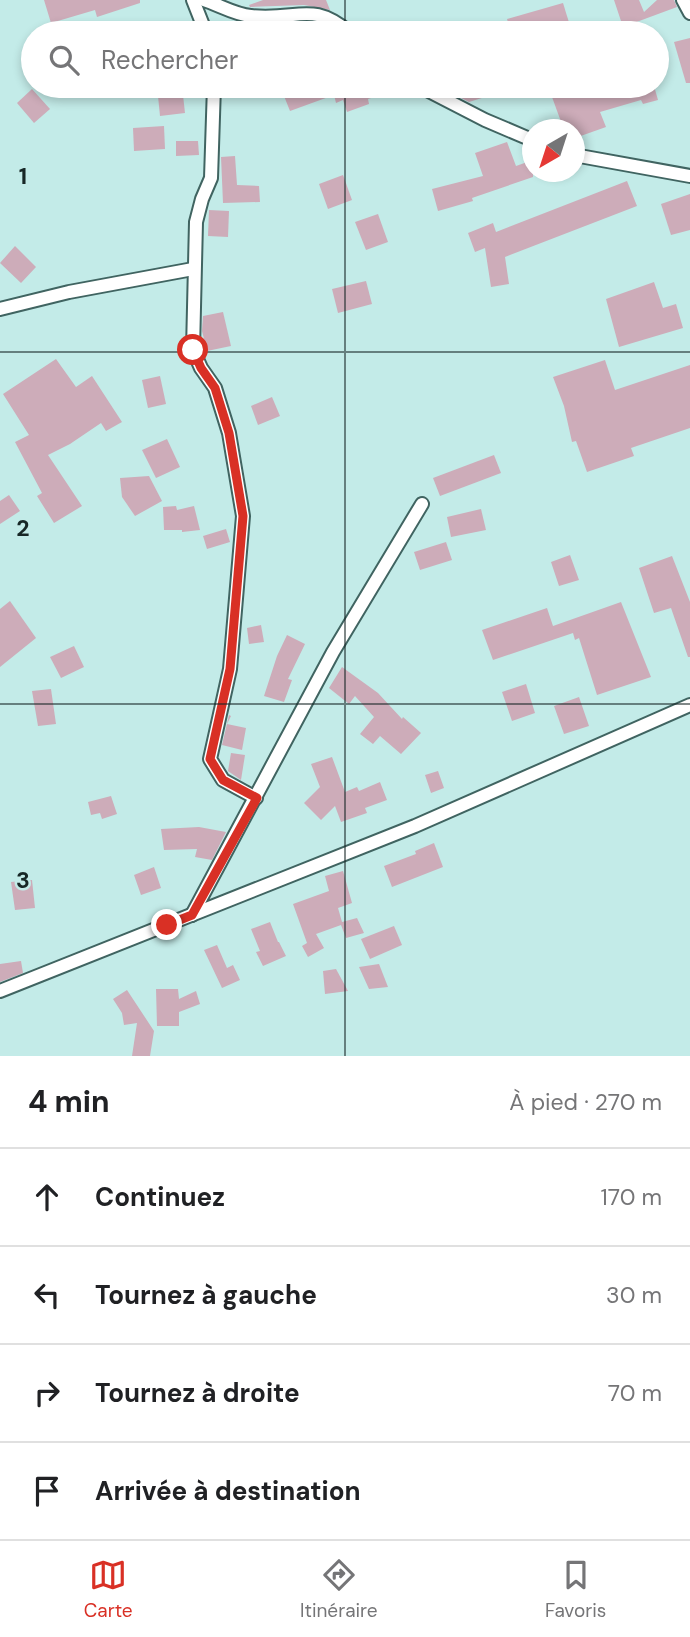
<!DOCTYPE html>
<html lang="fr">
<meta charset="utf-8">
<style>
body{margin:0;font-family:"DM Sans",sans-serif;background:#f6f6f6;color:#202124}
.compass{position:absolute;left:522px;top:119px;width:63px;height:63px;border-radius:50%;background:#fff;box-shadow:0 4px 10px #0003;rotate:219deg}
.stop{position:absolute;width:21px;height:21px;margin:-16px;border:5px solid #d93025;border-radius:50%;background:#fff}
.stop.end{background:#d93025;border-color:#fff;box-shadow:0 2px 7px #0008}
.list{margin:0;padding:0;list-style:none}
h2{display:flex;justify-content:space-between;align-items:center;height:91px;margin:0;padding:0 28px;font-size:30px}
h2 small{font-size:23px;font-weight:400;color:#757577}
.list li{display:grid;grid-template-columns:46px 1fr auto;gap:21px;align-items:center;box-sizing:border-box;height:98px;padding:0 28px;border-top:2px solid #e0e0e0}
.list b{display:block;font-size:26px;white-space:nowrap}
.list em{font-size:23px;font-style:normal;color:#757577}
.icon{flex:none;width:38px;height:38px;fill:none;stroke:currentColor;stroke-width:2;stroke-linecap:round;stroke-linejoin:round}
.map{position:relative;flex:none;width:690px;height:1056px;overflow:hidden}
.search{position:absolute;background:#fff;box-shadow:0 4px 10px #0003;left:21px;right:21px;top:21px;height:77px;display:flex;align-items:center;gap:18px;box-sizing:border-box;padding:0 24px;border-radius:38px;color:#757577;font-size:26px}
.sheet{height:483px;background:#fff}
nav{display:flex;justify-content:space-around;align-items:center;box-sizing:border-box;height:98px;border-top:2px solid #e0e0e0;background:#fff;font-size:19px;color:#757577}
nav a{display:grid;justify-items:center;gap:4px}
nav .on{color:#d93025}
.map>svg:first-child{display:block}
.building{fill:#cdacb9}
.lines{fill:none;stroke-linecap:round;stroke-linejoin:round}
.minor-casing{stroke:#406461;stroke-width:16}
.minor{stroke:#fff;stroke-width:12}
.route{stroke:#d93025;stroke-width:9}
.grid{fill:none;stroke:#172726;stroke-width:2;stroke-opacity:0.55}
.grid-label{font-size:23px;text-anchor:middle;font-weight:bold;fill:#172726;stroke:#c3ebe8;stroke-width:5;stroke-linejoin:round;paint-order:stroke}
</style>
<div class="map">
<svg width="690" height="1056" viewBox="0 0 690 1056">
<rect width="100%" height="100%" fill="#c3ebe8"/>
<g class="building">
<path d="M44,0H140V3L97,17L95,10L51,23Z"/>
<path d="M263,0H326L330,10L304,5L250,7L249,5Z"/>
<path d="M614,0H639L644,12L657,0H674L677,7L623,27Z"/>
<path d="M563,3L571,29L554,33H511L507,19Z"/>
<path d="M304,23L322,25L336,33H291L288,24Z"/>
<path d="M690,38V83H686L674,42Z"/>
<path d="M157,86H182L185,113L160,116Z"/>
<path d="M295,86H401V88L368,99L369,104L347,112L343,100L336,103L334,95L290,111L282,91Z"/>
<path d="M443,86H510L511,89L469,102L444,89Z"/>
<path d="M548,86H654L658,100L643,104L641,100L600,112L606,127L575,138V130H564Z"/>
<path d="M32,89L50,109L34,123L17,103Z"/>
<path d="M164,126L165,149L134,151L133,128Z"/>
<path d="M176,141H198L199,155L176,156Z"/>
<path d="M507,142L516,166L533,160V177L472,198L473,201L438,211L432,189L483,176L475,153Z"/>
<path d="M235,156L237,185L259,186L260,202L223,203L221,157Z"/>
<path d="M343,175L352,200L328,209L319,184Z"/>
<path d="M627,181L637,206L505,257L509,284L491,287L485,248L475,252L468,233L493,223L496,232Z"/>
<path d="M690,194V230L671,235L661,204Z"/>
<path d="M209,210L229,211L228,237L208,236Z"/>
<path d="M378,214L388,242L366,250L355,222Z"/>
<path d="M15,246L36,267L21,283L0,263Z"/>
<path d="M366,281L372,304L338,313L332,289Z"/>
<path d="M654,282L663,308L676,304L683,328L619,347L606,299Z"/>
<path d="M223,312L231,346L207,351L202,331L203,316Z"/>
<path d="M56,359L76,387L92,376L122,422L106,431L101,423L70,444L48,455L82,506L54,523L37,496L42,493L15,442L29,435L3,394Z"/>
<path d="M605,360L615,390L690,365V428L631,448L634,456L587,472L576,441L572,442L564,406L553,377Z"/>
<path d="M160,376L166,404L148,408L142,380Z"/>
<path d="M272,397L280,416L258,425L251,406Z"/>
<path d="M167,439L180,467L156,478L142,450Z"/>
<path d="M494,455L501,473L440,496L433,478Z"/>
<path d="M149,476L162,501L135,516L122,497L120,478Z"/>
<path d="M9,495L20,511L0,524V501Z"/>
<path d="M176,506L177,510L194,506L200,530L182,532V530H164L163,507Z"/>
<path d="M481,509L486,530L451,537L447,517Z"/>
<path d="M226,529L230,542L207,549L203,536Z"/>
<path d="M446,542L452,560L420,570L414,552Z"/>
<path d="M570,555L579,580L559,586L551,562Z"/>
<path d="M672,556L690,602V657H688L671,608L654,613L639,568Z"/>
<path d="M10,601L36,638L0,667V609Z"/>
<path d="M621,602L651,677L597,695L579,638L575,640L573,633L493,660L482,630L547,608L553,626Z"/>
<path d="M261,625L264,642L249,644L247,628Z"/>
<path d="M287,635L305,644L288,679L292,680L284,702L264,696L277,656Z"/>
<path d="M74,646L84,667L61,678L50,657Z"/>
<path d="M342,667L378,693L402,719L403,717L421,733L401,754L380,736L373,744L360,734L374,717L355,696L349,704L329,688Z"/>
<path d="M526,684L535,713L512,721L502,692Z"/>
<path d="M51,689L56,724L38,726L32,691Z"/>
<path d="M579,697L589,726L564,734L554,706Z"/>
<path d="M229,715L231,716L227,724L246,728L242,750L222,745Z"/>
<path d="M231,753L245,755L241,780L228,771Z"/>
<path d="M332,757L345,792L357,787L359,791L380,782L387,800L365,808L367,813L341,822L335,806L321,820L304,803L320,787L311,764Z"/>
<path d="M438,771L444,788L431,793L425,775Z"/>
<path d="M111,796L117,814L102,819L100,813L91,815L88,802Z"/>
<path d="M199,827L226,832L212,860L195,857L197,849L164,850L161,829Z"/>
<path d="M434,843L443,867L392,887L384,866L416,854L415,851Z"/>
<path d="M154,867L161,888L141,895L134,875Z"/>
<path d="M343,871L352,903L338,908L342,922L357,918L364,933L346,938L341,925L316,934L324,948L308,957L302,946L307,943L293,904L329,891L325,876Z"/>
<path d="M32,880L35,908L15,910L11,882Z"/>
<path d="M270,922L278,942H279L286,956L263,966L256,952L260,951L251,929Z"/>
<path d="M394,926L402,945L370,959L361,939Z"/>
<path d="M217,945L227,968L233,965L240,980L222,988L204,950Z"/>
<path d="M21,961L23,973L0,982V964Z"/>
<path d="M379,964L388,987L369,989L359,967Z"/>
<path d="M336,969L348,991L325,994L323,971Z"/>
<path d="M156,989H178L179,999L196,991L200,1004L179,1012V1026H157Z"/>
<path d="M127,990L154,1031L150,1056H132L137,1023L124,1025L122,1013L113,999Z"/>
</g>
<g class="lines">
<g class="minor-casing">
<g id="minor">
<path d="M193,0L206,33"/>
<path d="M204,0C219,5 236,15 251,16C299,21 311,0 350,33"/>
<path d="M683,0L690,13"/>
<path d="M214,86L211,178L202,199L196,222L193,350L201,368L215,388L229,433L243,516L230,669L210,759L223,780L256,798"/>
<path d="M419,86L485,120L532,140"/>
<path d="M574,155L690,176"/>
<path d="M0,309L69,292L193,269"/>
<path d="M192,915L333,652L422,504"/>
<path d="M0,991L415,826L690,705"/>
</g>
</g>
<use href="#minor" class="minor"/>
</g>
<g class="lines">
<path class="route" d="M167,925L192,915L257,798L223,780L210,759L230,669L243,516L229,433L215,388L201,368L193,350"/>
</g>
<path class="grid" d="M345,0V33M345,86V1056M0,352H690M0,704H690"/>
<g class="grid-label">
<text x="23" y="184">1</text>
<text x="23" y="536">2</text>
<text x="23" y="888">3</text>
</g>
</svg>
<svg class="compass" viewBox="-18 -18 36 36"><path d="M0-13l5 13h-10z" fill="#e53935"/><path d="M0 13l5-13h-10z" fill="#757577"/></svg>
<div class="stop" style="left:193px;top:350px"></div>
<div class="stop end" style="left:167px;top:925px"></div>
<div class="search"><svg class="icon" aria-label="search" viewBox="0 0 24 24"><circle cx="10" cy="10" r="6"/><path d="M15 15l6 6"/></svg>Rechercher</div>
</div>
<section class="sheet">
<h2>4 min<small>À pied · 270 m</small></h2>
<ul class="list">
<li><svg class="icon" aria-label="ahead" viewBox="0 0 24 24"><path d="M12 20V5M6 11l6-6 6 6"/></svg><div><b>Continuez</b></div><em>170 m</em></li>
<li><svg class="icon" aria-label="left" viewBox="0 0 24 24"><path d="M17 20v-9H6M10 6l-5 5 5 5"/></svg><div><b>Tournez à gauche</b></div><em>30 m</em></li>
<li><svg class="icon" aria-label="right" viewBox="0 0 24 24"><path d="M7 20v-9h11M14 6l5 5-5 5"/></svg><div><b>Tournez à droite</b></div><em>70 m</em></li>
<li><svg class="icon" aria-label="arrive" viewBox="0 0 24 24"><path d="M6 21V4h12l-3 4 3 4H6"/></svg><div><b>Arrivée à destination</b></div></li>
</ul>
</section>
<nav>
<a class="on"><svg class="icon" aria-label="map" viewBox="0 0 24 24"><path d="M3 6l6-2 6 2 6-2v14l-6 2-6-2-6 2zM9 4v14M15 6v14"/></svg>Carte</a>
<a><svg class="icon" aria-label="directions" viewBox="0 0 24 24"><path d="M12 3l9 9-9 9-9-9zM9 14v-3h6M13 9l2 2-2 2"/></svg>Itinéraire</a>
<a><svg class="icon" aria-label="saved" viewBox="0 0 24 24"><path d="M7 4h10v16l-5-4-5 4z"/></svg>Favoris</a>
</nav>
